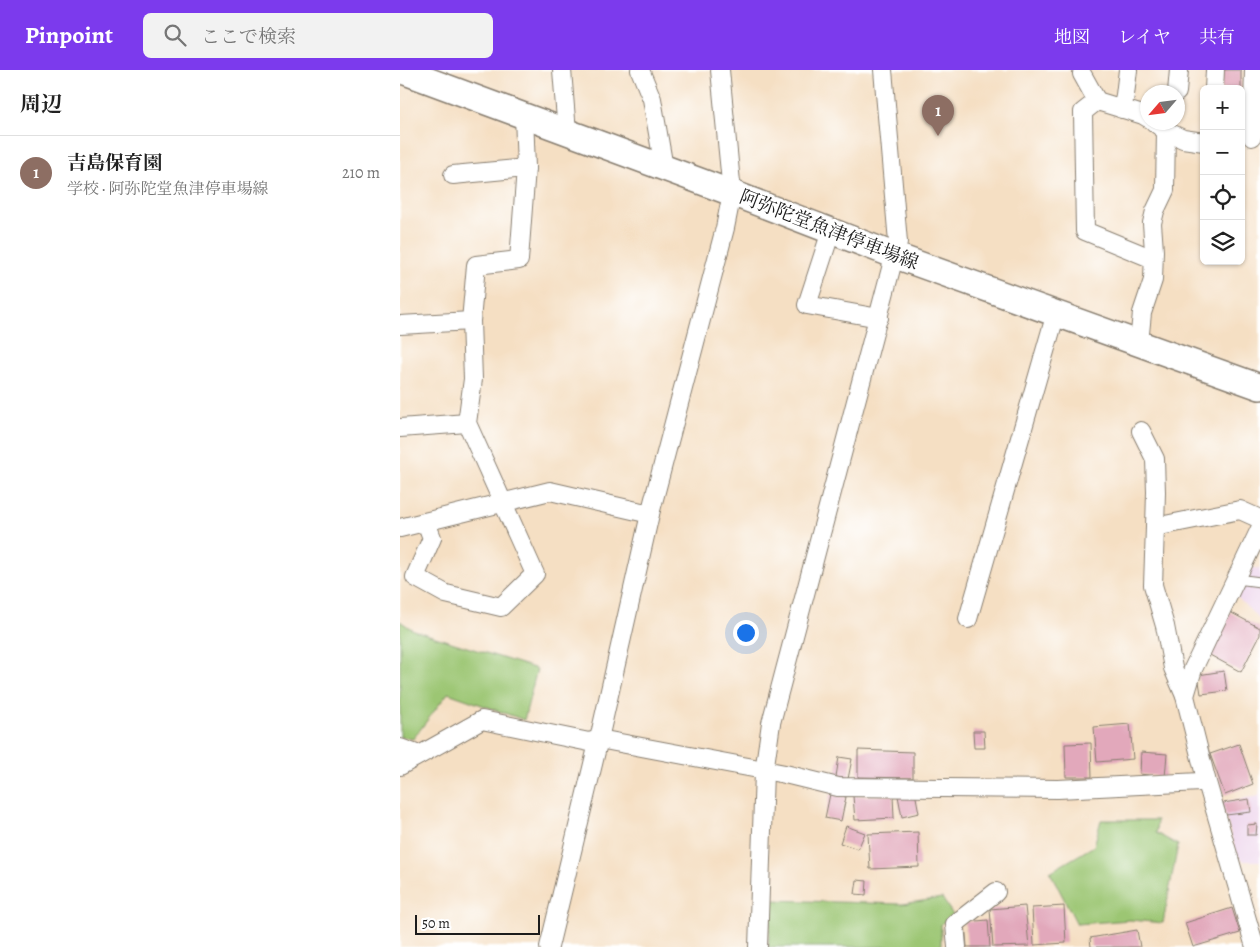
<!DOCTYPE html>
<html lang="ja">
<meta charset="utf-8">
<style>
body{margin:0;font-family:Alegreya,"Noto Serif JP",serif;background:#f2f2f2;color:#222}
.controls{position:absolute;right:15px;top:15px;display:grid;overflow:hidden;border-radius:8px;box-shadow:0 1px 4px #0004}
.controls button{width:45px;height:45px;display:grid;place-items:center;padding:0;border:0;border-bottom:1px solid #e0e0e0;background:#fff;color:#222;font:25px sans-serif}
.compass{position:absolute;left:740px;top:15px;width:45px;height:45px;border-radius:50%;background:#fff;box-shadow:0 1px 4px #0004;rotate:242deg}
.scale{position:absolute;left:15px;bottom:12px;width:125px;box-sizing:border-box;padding-left:5px;border:2px solid #1c1c1c;border-top:0;font-size:14px;line-height:18px;white-space:nowrap;color:#1c1c1c;-webkit-text-stroke:4px #fff;paint-order:stroke}
.you{position:absolute;left:345px;top:562px;width:18px;height:18px;margin:-12px;border:4px solid #fff;border-radius:50%;background:#1a73e8;box-shadow:0 0 0 8px #1a73e833}
.badge{display:grid;place-items:center;width:32px;height:32px;border-radius:50%;background:#7c3aed;color:#fff;font-size:16px;font-weight:700}
.pin{position:absolute;translate:-50% -41px;filter:drop-shadow(0 1px 2px #0008)}
.pin::after{content:'';position:absolute;top:26px;width:18px;height:15px;background:inherit;clip-path:polygon(0 0,100% 0,50% 100%)}
.list{margin:0;padding:0;list-style:none}
h2{display:flex;justify-content:space-between;align-items:center;height:65px;margin:0;padding:0 20px;font-size:21px}
h2 small{font-size:16px;font-weight:400;color:#767676}
.list li{display:grid;grid-template-columns:32px 1fr auto;gap:15px;align-items:center;box-sizing:border-box;height:75px;padding:0 20px;border-top:1px solid #e0e0e0}
.list b{display:block;font-size:19px;white-space:nowrap}
.list p{margin:0;font-size:16px;white-space:nowrap;color:#767676}
.list em{font-size:16px;font-style:normal;color:#767676}
.icon{flex:none;width:28px;height:28px;fill:none;stroke:currentColor;stroke-width:2;stroke-linecap:round;stroke-linejoin:round}
.map{position:relative;flex:none;width:860px;height:877px;overflow:hidden}
header{display:flex;align-items:center;gap:30px;box-sizing:border-box;height:70px;padding:0 25px;background:#7c3aed;color:#fff}
header strong{font-size:24px}
nav{display:flex;gap:28px;margin-inline-start:auto;font-size:18px}
.search{width:350px;height:45px;background:#f2f2f2;display:flex;align-items:center;gap:12px;box-sizing:border-box;padding:0 18px;border-radius:8px;color:#767676;font-size:19px}
main{display:flex}
aside{flex:1;background:#fff}
.map>svg:first-child{display:block}
.built{fill:#ecd1ea}
.green{fill:#9cc673;stroke:#5c7148}
.building{fill:#e2a8bb}
.lines{fill:none;stroke-linecap:round;stroke-linejoin:round}
.service-casing{stroke:#887e70;stroke-width:11}
.minor-casing{stroke:#887e70;stroke-width:20}
.secondary-casing{stroke:#887e70;stroke-width:28}
.service{stroke:#fff;stroke-width:9}
.minor{stroke:#fff;stroke-width:18}
.secondary{stroke:#fff;stroke-width:25}
.labels{text-anchor:middle;dominant-baseline:central;stroke-width:5;stroke-linejoin:round;paint-order:stroke}
.street-label{font-size:19px;fill:#1c1c1c;stroke:#fff}
</style>
<header>
<strong>Pinpoint</strong>
<div class="search"><svg class="icon" aria-label="search" viewBox="0 0 24 24"><circle cx="10" cy="10" r="6"/><path d="M15 15l6 6"/></svg>ここで検索</div>
<nav><a>地図</a><a>レイヤ</a><a>共有</a></nav>
</header>
<main>
<aside>
<h2>周辺<small></small></h2>
<ul class="list">
<li><span class="badge" style="background:#8d6e63">1</span><div><b>吉島保育園</b><p>学校 · 阿弥陀堂魚津停車場線</p></div><em>210 m</em></li>
</ul>
</aside>
<div class="map">
<svg width="860" height="877" viewBox="0 0 860 877">
<rect width="100%" height="100%" fill="#fff"/>
<filter id="ink" filterUnits="userSpaceOnUse"><feTurbulence type="fractalNoise" baseFrequency=".02" numOctaves="2"/><feDisplacementMap in="SourceGraphic" scale="10" xChannelSelector="R" yChannelSelector="G"/><feConvolveMatrix kernelMatrix="1 2 1 2 8 2 1 2 1" color-interpolation-filters="sRGB"/></filter>
<filter id="wash" filterUnits="userSpaceOnUse"><feTurbulence type="fractalNoise" baseFrequency=".0096" numOctaves="4" result="noise"/><feDisplacementMap in="SourceGraphic" scale="20" xChannelSelector="R" yChannelSelector="G"/><feGaussianBlur stdDeviation="1.12" result="paint"/><feColorMatrix in="noise" values="0 0 0 0 0 0 0 0 0 0 0 0 0 0 0 0 0 1.4 0 .05"/><feComposite in="paint" operator="in"/></filter>
<g filter="url(#wash)">
<rect width="100%" height="100%" fill="#f5dfc3"/>
<g class="built">
<path d="M844,496L860,499V550L834,524Z"/>
<path d="M860,716V791H844L838,787L821,732L859,726Z"/>
</g>
<g class="green">
<path d="M0,551L13,560L137,599L124,650L48,623L13,669L0,667Z"/>
<path d="M701,750H757L756,763L778,775L763,853L730,850L677,854L650,802L694,776Z"/>
<path d="M542,828L553,845L541,854V877H368L372,830L502,834Z"/>
</g>
<g id="blocks">
<g class="building">
<path d="M822,0H841V19H821Z"/>
<path d="M830,542L860,558V565L841,602L808,584Z"/>
<path d="M824,601L827,621L801,624L798,605Z"/>
<path d="M730,654L733,689L697,692L694,657Z"/>
<path d="M573,661H584L585,678H574Z"/>
<path d="M691,673L692,707H666L665,674Z"/>
<path d="M839,674L853,714L825,725L810,684Z"/>
<path d="M458,680L513,682V708L458,707Z"/>
<path d="M741,682L767,684L765,707L740,704Z"/>
<path d="M439,687L452,689L448,709L436,707Z"/>
<path d="M515,722L519,743L502,747L498,726Z"/>
<path d="M430,724L446,727L441,751L425,748Z"/>
<path d="M493,725L494,748L455,750L453,726Z"/>
<path d="M849,729L851,742L826,745L823,733Z"/>
<path d="M857,754L856,765H847V755Z"/>
<path d="M446,756L465,763L458,779L440,773Z"/>
<path d="M518,762L519,797L470,799L468,764Z"/>
<path d="M457,810L467,811L466,825L455,824Z"/>
<path d="M625,836L629,876L593,877L590,839Z"/>
<path d="M664,836L666,873L634,875L632,838Z"/>
<path d="M832,838L840,863L793,877L785,853Z"/>
<path d="M588,850L590,877H567L565,852Z"/>
<path d="M737,860L740,877H691L690,868Z"/>
</g>
</g>
</g>
<g filter="url(#ink)">
<use href="#blocks" fill-opacity="0" stroke="#887e70" stroke-width="1"/>
<g class="lines">
<g class="service-casing">
<path id="service" d="M837,509L860,512"/>
</g>
<g class="minor-casing">
<g id="minor">
<path d="M162,0L167,62"/>
<path d="M240,0L252,29L264,98"/>
<path d="M682,4L697,31"/>
<path d="M814,19L815,0"/>
<path d="M777,22L779,0"/>
<path d="M722,39L725,25L728,0"/>
<path d="M748,48L743,45L697,31L683,42L685,161L753,189"/>
<path d="M766,61L783,69L804,72"/>
<path d="M852,67L854,0"/>
<path d="M53,105L126,98"/>
<path d="M431,161L407,235L479,248"/>
<path d="M0,255L71,251L76,195L119,190L126,98L124,45"/>
<path d="M739,273L742,243L753,210L754,181L752,153L755,141L765,120L766,61L754,52"/>
<path d="M0,358L67,353"/>
<path d="M741,361L755,389L756,422L755,457L840,440L860,449"/>
<path d="M26,452L32,468L15,507L46,524L101,537L135,504L67,353L73,309L71,251"/>
<path d="M755,457L753,515L765,556L773,598L785,626"/>
<path d="M0,458L150,421L250,444"/>
<path d="M568,549L656,243"/>
<path d="M0,678L19,685"/>
<path d="M0,696L82,650L189,672L199,669L385,704L438,717L658,719L801,712L806,709"/>
<path d="M149,877L199,669L250,444L325,158L332,123L320,0"/>
<path d="M358,877L364,702L371,653L498,172L483,0"/>
<path d="M557,877L555,854L596,822"/>
<path d="M855,877L806,709L785,626L793,599L860,459"/>
</g>
</g>
<g class="secondary-casing">
<path id="secondary" d="M0,0L332,123L496,186L860,317"/>
</g>
<use href="#service" class="service"/>
<use href="#minor" class="minor"/>
<use href="#secondary" class="secondary"/>
</g>
</g>
<g class="labels">
<g class="street-label">
<text transform="translate(429 160) rotate(21)">阿弥陀堂魚津停車場線</text>
</g>
</g>
</svg>
<div class="controls">
<button>+</button>
<button>−</button>
<button><svg class="icon" aria-label="locate" viewBox="0 0 24 24"><circle cx="12" cy="12" r="6"/><path d="M12 2v4M12 18v4M2 12h4M18 12h4"/></svg></button>
<button><svg class="icon" aria-label="layers" viewBox="0 0 24 24"><path d="M12 4l9 5-9 5-9-5zM3 14l9 5 9-5"/></svg></button>
</div>
<svg class="compass" viewBox="-18 -18 36 36"><path d="M0-13l5 13h-10z" fill="#e53935"/><path d="M0 13l5-13h-10z" fill="#767676"/></svg>
<div class="scale">50 m</div>
<div class="you"></div>
<div class="pin badge" style="left:538px;top:66px;background:#8d6e63">1</div>
</div>
</main>
